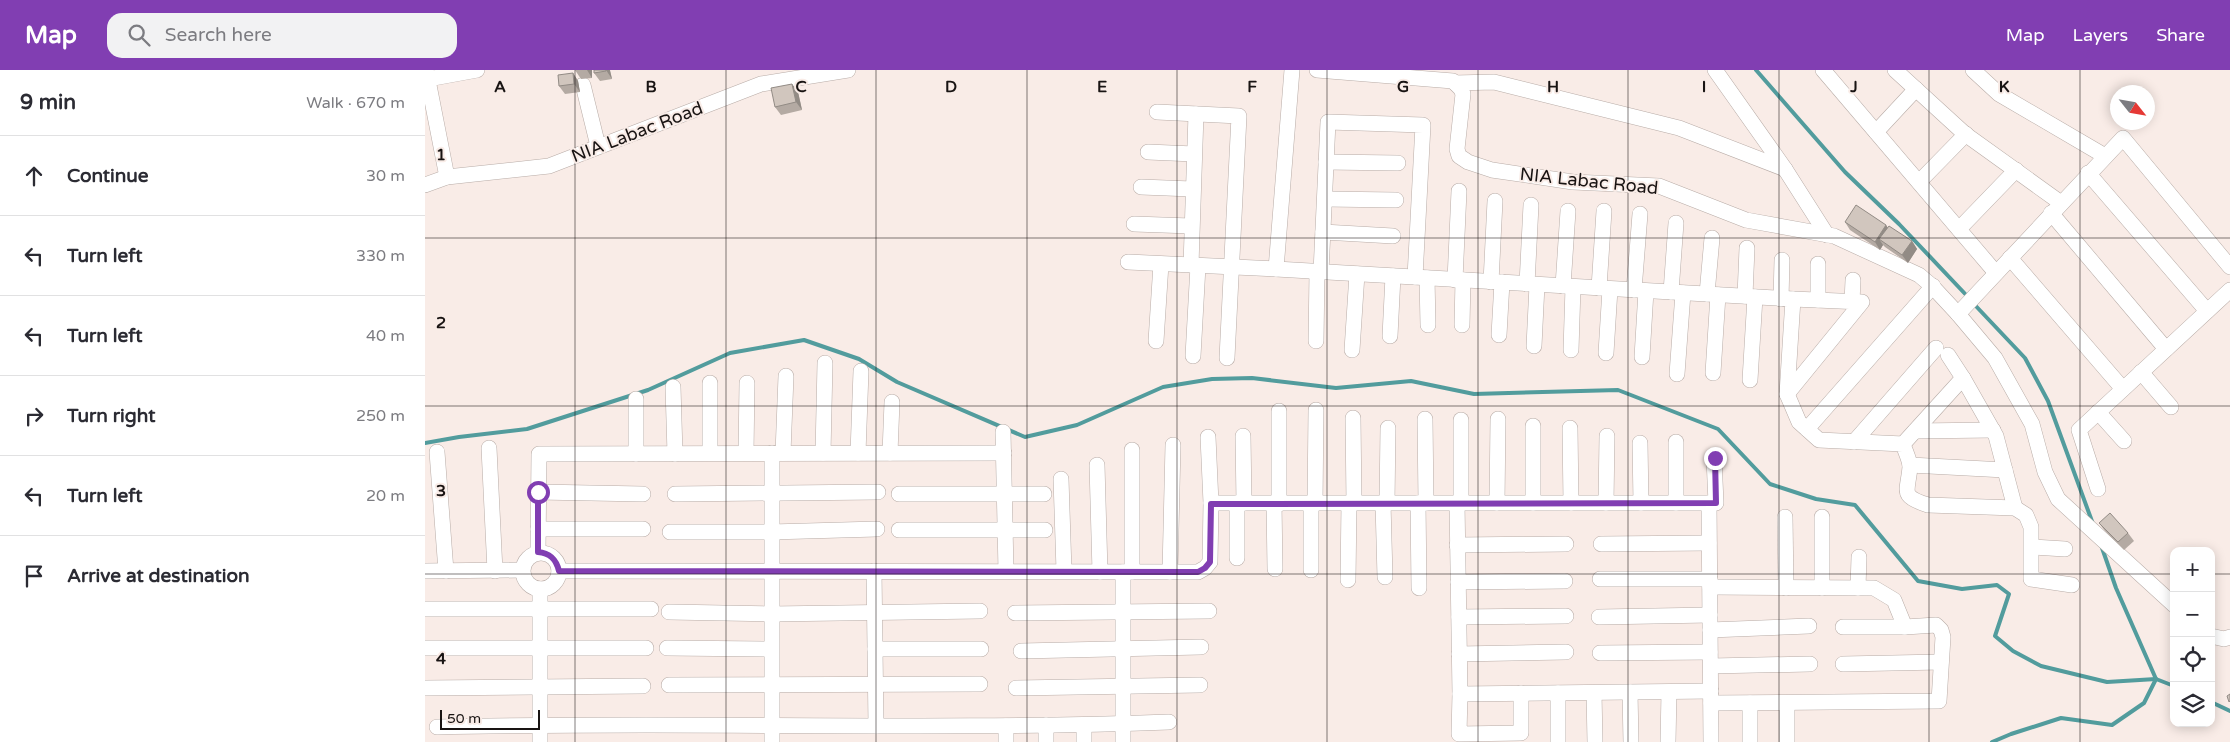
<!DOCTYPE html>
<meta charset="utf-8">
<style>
body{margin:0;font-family:"Varela Round",sans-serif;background:#f2f2f3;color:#2b2b33}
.controls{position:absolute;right:15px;bottom:15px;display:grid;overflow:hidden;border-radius:10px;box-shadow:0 2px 12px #0003}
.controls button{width:45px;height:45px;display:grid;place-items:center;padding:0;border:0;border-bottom:1px solid #e1e1e2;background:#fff;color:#2b2b33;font:25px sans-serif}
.compass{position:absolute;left:1685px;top:15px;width:45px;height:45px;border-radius:50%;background:#fff;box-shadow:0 2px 12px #0003;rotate:121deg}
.scale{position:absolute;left:15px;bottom:12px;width:100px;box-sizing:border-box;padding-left:5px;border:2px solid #191413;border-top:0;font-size:14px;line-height:18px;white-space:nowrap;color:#191413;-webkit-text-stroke:4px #f9ece7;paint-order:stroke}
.stop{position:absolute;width:15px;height:15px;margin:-11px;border:4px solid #813eb2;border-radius:50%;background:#fff}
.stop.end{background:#813eb2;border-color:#fff;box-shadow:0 1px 5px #0008}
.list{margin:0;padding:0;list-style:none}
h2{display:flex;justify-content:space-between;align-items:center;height:65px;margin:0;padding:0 20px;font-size:21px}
h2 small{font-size:16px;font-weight:400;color:#7c7c81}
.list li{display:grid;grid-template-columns:32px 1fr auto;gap:15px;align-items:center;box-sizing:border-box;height:80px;padding:0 20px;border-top:1px solid #e1e1e2}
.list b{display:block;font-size:19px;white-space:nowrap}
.list em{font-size:16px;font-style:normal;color:#7c7c81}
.icon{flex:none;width:28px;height:28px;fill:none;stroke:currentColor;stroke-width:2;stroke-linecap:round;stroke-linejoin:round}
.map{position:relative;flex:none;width:1805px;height:672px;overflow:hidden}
header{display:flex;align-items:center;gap:30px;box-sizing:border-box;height:70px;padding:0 25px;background:#813eb2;color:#fff}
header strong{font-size:24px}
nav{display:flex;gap:28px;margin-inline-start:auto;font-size:18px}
.search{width:350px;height:45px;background:#f2f2f3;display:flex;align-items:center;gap:12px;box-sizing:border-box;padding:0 18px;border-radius:15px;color:#7c7c81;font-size:19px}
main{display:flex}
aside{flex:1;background:#fff}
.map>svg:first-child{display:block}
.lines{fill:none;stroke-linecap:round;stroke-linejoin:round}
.stream{stroke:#529c9d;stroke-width:4}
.minor-casing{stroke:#b8aca7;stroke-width:16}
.minor{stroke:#fff;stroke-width:15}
.wall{fill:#b4aaa3}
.shaded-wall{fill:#928b85}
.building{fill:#d1c6be;stroke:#928b85}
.route{stroke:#813eb2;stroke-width:6}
.grid{fill:none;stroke:#191413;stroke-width:1;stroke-opacity:0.55}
.labels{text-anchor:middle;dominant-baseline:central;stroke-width:4;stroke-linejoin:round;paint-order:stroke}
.street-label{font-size:18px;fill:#191413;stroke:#f9ece7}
.grid-label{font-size:16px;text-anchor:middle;font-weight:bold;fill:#191413;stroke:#f9ece7;stroke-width:4;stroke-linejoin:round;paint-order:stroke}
</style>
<header>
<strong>Map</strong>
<div class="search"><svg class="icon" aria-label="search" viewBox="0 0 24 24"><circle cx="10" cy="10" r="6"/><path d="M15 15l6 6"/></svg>Search here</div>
<nav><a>Map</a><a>Layers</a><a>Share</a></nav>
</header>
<main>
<aside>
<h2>9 min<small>Walk · 670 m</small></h2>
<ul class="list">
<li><svg class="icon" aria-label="ahead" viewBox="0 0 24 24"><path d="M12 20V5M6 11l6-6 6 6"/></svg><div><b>Continue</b></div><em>30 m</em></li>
<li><svg class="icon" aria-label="left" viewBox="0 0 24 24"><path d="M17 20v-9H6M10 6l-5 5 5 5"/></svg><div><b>Turn left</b></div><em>330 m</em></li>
<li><svg class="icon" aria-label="left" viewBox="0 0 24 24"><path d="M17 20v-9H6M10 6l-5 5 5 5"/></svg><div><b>Turn left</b></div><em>40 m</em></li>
<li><svg class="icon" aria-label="right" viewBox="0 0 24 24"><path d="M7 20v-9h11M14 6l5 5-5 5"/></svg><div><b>Turn right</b></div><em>250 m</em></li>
<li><svg class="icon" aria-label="left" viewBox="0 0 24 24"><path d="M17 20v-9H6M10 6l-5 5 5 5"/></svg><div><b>Turn left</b></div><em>20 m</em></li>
<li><svg class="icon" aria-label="arrive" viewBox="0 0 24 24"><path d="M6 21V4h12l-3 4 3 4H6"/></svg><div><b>Arrive at destination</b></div></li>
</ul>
</aside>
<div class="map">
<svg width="1805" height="672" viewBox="0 0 1805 672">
<rect width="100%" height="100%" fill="#f9ece7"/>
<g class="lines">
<g class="stream">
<path d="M1331,0L1420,102L1474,154L1544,228"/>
<path d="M1548,233L1600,288L1623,331L1668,454"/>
<path d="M0,373L34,367L102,359L223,320L305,283L379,270L434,289L472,312L600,367L652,355L738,317L787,309L827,308L911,318L986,311L1049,324L1193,320L1293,359L1345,414L1391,429L1430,435L1493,511L1537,519L1572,515L1584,524L1570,566L1588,581L1616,596L1682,612L1731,609L1749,616"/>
<path d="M1676,475L1691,518L1731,609"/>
<path d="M1786,632L1805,641"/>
<path d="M1567,672L1586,664L1636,648L1687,655L1719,633L1731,609"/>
</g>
<g class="minor-casing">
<g id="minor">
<path d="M1,0L22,107"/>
<path d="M867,0L851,199L1368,229L1362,324L1374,352L1394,370L1478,374C1480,381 1485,390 1485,397C1483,422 1474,426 1503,435L1590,438L1601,445L1606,457V509L1647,515"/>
<path d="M892,0L1028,11L1036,19L1038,24L1032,79L1034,86L1043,92L1067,100L1148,112L1234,116L1321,150L1409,166L1494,205L1507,216L1533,244L1570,288L1607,354L1620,402L1633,429L1749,535"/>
<path d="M1290,0L1360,99L1402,165"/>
<path d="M1398,0L1571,203"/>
<path d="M1470,0L1540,64L1636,133"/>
<path d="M1548,0L1574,24L1680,86"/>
<path d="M3,9L52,0"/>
<path d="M1030,13L1069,12L1254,58L1360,99"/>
<path d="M158,15L173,76"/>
<path d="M732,42L814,46L802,288"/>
<path d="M1451,62L1491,19"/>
<path d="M723,82L769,84"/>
<path d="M901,92L973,93"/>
<path d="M1663,103L1782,241"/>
<path d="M1494,112L1541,64"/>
<path d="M0,115L22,107L124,96L336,14L423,0"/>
<path d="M716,117L767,119"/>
<path d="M900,129L971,130"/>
<path d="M1626,143L1741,279"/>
<path d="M709,154L766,156"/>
<path d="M1534,159L1591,100"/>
<path d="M898,162L968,166"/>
<path d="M1585,188L1698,319"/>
<path d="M703,192L851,199"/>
<path d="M766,195L771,44"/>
<path d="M896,202L903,52L998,55L990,207"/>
<path d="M1002,208L1003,255"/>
<path d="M1030,210L1034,121"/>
<path d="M1066,212L1070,131"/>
<path d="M1102,214L1106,135"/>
<path d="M1138,216L1143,141"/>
<path d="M1174,218L1179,141"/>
<path d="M1209,220L1215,144"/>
<path d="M1246,222L1251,153"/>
<path d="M1282,224L1287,168"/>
<path d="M1320,226L1322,178"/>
<path d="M1356,229L1357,190"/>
<path d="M1393,230V194"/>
<path d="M1427,232L1428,210"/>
<path d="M1533,244L1698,68L1805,197"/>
<path d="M1037,255L1038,210"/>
<path d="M1074,265L1077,212"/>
<path d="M965,266L968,206"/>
<path d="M731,271L736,194"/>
<path d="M891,271L892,202"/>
<path d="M1109,276L1112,215"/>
<path d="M927,280L932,204"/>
<path d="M1146,280L1148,217"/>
<path d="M1181,283L1185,219"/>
<path d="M1523,285L1538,308"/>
<path d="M768,286L773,196"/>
<path d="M1217,287L1221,221"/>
<path d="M1716,302L1746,337"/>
<path d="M1288,303L1293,225"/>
<path d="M1252,304L1258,223"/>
<path d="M1325,310L1330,227"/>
<path d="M248,317L250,384"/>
<path d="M1362,324L1437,232L1368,229"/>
<path d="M854,341V434"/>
<path d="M1673,342L1699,371"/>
<path d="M928,348L929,433"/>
<path d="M1000,349L1001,433"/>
<path d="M1145,358L1146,433"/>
<path d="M1382,359L1508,216"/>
<path d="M1490,361L1568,360"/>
<path d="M578,362L581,501"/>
<path d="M818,366L819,433"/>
<path d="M783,367L786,433"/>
<path d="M1251,372V433"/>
<path d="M1429,372L1511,278"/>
<path d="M1215,373L1216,433"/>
<path d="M1478,374L1538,308L1571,366L1590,438"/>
<path d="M64,378L70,501"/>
<path d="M12,382L21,501"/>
<path d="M285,383V313"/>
<path d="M321,383L322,313"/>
<path d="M347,383V672"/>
<path d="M358,383L361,306"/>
<path d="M398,383L400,293"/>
<path d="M433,383L436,301"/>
<path d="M465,383L467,332"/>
<path d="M211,384V329"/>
<path d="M672,395L675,502"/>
<path d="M1485,395L1580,400"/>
<path d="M636,409L639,501"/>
<path d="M1673,419L1654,360L1805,220"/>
<path d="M113,422L218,424"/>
<path d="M250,424L453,422"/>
<path d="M474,424H619"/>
<path d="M812,433V488"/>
<path d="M849,433L850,499"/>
<path d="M886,433V500"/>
<path d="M958,433L960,507"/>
<path d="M962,433L963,358"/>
<path d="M993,433L994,518"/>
<path d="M1032,433L1035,624L1286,621"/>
<path d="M1036,433V350"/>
<path d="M1072,433L1073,349"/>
<path d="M1108,433V356"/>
<path d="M1181,433L1182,366"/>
<path d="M1284,433H1291L1289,388"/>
<path d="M890,434L891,340"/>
<path d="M1360,447L1361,518"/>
<path d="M113,459H218"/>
<path d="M474,460H620"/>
<path d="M245,462H346L452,459"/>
<path d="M1176,474L1284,473"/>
<path d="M1032,475L1141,474"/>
<path d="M1608,477L1640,479"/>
<path d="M113,482L114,384L579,383"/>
<circle cx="116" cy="501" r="18"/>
<path d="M0,501L97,500"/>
<path d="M134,501L773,502L780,498L785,492L786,433H1284L1286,672"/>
<path d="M449,501L451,656"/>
<path d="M698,502V672"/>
<path d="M707,502V380"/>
<path d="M745,502L748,375"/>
<path d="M1175,509H1285"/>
<path d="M923,510L924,433"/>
<path d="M1033,512L1140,511"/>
<path d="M1285,517L1449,518L1469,530L1480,557L1511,555L1516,560L1518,567L1514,631L1286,633"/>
<path d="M1397,518V447"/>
<path d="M1433,518L1434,487"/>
<path d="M115,519V672"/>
<path d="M0,539H226"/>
<path d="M244,542L346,544L555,541"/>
<path d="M590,543L784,541"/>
<path d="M1034,547L1141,546"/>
<path d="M1174,547L1285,545"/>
<path d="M1418,557H1480"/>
<path d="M1285,560L1384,556"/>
<path d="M1786,566L1799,569L1805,567"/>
<path d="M0,578H221"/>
<path d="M242,578L346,579"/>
<path d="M450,579H556"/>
<path d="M596,581L776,577"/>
<path d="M1175,583L1285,582"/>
<path d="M1034,584L1141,582"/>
<path d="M1418,594L1516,592"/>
<path d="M1286,596L1385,594"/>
<path d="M244,615L555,614"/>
<path d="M0,618L218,616"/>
<path d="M591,618L775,615"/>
<path d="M1205,622L1206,672"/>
<path d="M1133,623V672"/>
<path d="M1169,623L1170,672"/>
<path d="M1035,624L1034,664L1096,663V623"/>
<path d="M621,655V672"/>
<path d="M581,656V672"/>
<path d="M12,657C256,651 500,661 744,652"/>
<path d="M659,672V655"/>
<path d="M1243,672L1244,622"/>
<path d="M1325,672V633"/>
<path d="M1362,672V633"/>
</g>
</g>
<use href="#minor" class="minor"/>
</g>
<g class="wall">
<path d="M150,0H167V8L156,9Z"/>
<path d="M169,0H185L187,9L175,11L169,3Z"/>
<path d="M148,3L153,11L155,22L140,24L134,16Z"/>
<path d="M367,14L373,22L377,40L356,45L350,37Z"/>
<path d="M1420,152L1461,155L1463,158L1487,171L1492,179L1483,193L1460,177L1458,175L1455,180L1425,160Z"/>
<path d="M1674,453L1703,463L1709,471L1699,480L1680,461Z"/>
</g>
<g class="shaded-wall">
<path d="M162,0H167V8Z"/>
<path d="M181,0H185V1L187,9Z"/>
<path d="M148,3L153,11L155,22L149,14Z"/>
<path d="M367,14L373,22L377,40L371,32Z"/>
<path d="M1461,155L1466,163L1454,169L1458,175L1455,180L1450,172Z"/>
<path d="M1487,171L1492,179L1483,193L1477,185Z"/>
</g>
<g class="building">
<path d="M169,0H181V1L169,3Z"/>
<path d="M148,3L149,14L134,16L133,5Z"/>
<path d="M367,14L371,32L350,37L346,18Z"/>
<path d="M1431,135L1461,155L1450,172L1420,152Z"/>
<path d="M1464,156L1487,171L1477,185L1454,169Z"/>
<path d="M1685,443L1703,463L1693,472L1674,453Z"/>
<path d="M1805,624V631L1804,632L1802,626Z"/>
</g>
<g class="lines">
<path class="route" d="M113,422V482C125,483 131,489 134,501L773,502L780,498L785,492L786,434L1291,433L1290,388"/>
</g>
<path class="grid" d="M150,0V672M301,0V672M451,0V672M602,0V672M752,0V672M902,0V672M1053,0V672M1203,0V672M1354,0V672M1504,0V672M1655,0V672M0,168H1805M0,336H1805M0,504H1749M1786,504H1805"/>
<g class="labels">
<g class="street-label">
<text transform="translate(212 62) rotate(-21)">NIA Labac Road</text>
<text transform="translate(1164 111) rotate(6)">NIA Labac Road</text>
</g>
</g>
<g class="grid-label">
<text x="75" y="22">A</text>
<text x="226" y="22">B</text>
<text x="376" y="22">C</text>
<text x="526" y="22">D</text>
<text x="677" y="22">E</text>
<text x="827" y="22">F</text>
<text x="978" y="22">G</text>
<text x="1128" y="22">H</text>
<text x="1279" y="22">I</text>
<text x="1429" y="22">J</text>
<text x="1579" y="22">K</text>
<text x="16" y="90">1</text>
<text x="16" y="258">2</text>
<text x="16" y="426">3</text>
<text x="16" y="594">4</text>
</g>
</svg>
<div class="controls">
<button>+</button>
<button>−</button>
<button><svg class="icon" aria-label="locate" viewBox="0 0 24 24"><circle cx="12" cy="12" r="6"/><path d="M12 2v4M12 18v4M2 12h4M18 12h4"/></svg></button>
<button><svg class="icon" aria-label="layers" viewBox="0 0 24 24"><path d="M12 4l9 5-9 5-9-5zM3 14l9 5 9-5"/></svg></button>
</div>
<svg class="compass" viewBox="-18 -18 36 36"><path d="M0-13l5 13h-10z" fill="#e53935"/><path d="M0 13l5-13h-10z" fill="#7c7c81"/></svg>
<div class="scale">50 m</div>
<div class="stop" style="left:113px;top:422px"></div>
<div class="stop end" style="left:1290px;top:388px"></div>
</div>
</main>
